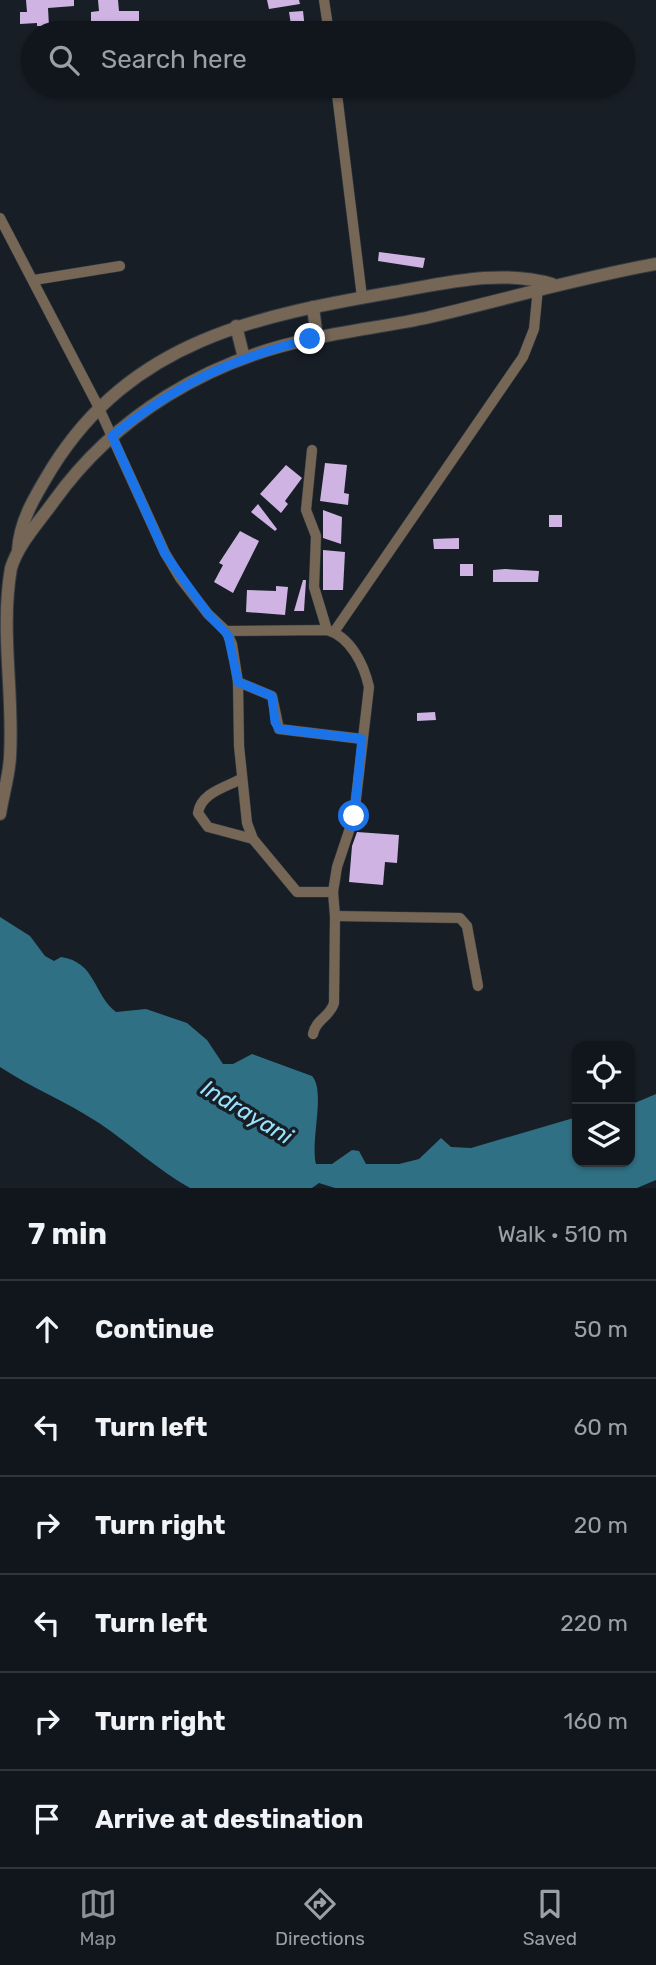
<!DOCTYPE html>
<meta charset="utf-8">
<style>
body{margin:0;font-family:Rubik,sans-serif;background:#1a1f25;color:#f1f3f6}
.controls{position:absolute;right:21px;bottom:21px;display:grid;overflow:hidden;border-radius:14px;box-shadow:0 2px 5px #0004}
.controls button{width:63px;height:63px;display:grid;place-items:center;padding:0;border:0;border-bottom:2px solid #30353b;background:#11161c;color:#f1f3f6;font:35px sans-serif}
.stop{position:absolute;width:21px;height:21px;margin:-16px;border:5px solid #1a73e8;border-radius:50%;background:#fff}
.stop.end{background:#1a73e8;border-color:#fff;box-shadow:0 2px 7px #0008}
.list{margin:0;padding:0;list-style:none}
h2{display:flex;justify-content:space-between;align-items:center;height:91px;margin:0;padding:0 28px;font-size:30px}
h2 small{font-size:23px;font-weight:400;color:#9c9fa3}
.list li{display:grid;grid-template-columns:46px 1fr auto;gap:21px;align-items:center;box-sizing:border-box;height:98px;padding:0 28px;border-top:2px solid #30353b}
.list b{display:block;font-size:26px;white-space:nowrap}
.list em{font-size:23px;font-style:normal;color:#9c9fa3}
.icon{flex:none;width:38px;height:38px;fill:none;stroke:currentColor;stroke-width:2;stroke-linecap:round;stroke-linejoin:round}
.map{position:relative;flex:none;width:656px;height:1188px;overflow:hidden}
.search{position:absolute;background:#11161c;box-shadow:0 2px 5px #0004;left:21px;right:21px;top:21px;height:77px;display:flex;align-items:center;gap:18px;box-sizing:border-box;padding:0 24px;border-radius:38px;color:#9c9fa3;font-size:26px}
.sheet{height:679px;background:#11161c}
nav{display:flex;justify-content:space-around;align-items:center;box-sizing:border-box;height:98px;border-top:2px solid #30353b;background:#11161c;font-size:19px;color:#9c9fa3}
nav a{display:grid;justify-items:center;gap:4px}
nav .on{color:#8c9099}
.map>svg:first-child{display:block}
.water{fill:#307084}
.building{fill:#cfb3e3}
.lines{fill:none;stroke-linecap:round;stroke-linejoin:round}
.minor-casing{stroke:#343b43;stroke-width:11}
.tertiary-casing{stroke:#343b43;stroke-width:14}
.minor{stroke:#756655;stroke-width:10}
.tertiary{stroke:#756655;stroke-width:12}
.route{stroke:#1a73e8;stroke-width:9}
.labels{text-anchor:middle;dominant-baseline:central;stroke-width:7;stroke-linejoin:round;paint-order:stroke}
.water-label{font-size:23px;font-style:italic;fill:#99e3fd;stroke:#171e26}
</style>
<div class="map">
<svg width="656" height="1188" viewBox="0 0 656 1188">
<rect width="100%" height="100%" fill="#171e26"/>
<path class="water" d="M0,917L30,936L45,956L54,961L61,957C96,962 93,994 116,1012L146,1009L187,1023L207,1040L223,1064H233L252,1054L312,1076C326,1091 310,1141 316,1164H332L352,1150L359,1151L366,1164H399L419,1159L441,1138L451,1147L471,1148L577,1117V1162H630V1105L656,1094V1180L637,1188H335L319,1183L312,1188H190C158,1170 130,1144 99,1123C67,1102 32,1088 0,1067Z"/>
<g class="building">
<path d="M26,0H74V6L48,8L49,26H37V23L20,24V12H27Z"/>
<path d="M98,0H118L119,11H139V24H91V12L99,11Z"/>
<path d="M267,0H299L300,4L269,9Z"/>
<path d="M303,11L305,29L292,31L289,12Z"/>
<path d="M379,252L425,258L423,268L378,261Z"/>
<path d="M325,463L347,465L344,493L349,494L348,505L320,501Z"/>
<path d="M286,465L302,478L285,501L288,504L281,513L260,494Z"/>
<path d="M258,504L277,529L275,531L251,512Z"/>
<path d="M323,510L342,517L341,544L323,538Z"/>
<rect x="549" y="515" width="13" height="12"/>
<path d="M240,531L259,541L233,593L214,582L223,565L219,563Z"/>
<path d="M459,538V549H434L433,539Z"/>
<path d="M323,550L345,552L343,590H323Z"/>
<rect x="460" y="564" width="13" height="12"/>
<path d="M505,569L539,571L538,582H493V570Z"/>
<path d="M303,580H306L304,611H294Z"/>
<path d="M276,586L288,587L285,615L246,612L247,590L276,591Z"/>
<path d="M435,712L436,720L417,721V713Z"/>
<path d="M357,832L399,835L397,863L385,862L383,885L349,882L352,846Z"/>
</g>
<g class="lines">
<g class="minor-casing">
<g id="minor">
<path d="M324,0L329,33"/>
<path d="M336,86L362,297"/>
<path d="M0,218L98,406L165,553L180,578L208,614L226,631L232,644L238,682L239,746L247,823L253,839L297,892H333"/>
<path d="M34,280L120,266"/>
<path d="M312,450L306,510L316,536L314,587L327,630"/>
<path d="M226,631L327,630C351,637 364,665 369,687L354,816L337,867L333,892L335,916L334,1003C330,1017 316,1019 313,1034"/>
<path d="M334,632L523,357L534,329L538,288"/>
<path d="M238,682L272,696L279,729L362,739"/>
<path d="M241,779C224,788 201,793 198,813L208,827L253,839"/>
<path d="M335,916L460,918L467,926L478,986"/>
</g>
</g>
<g class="tertiary-casing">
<g id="tertiary">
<path d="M313,307L317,338"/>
<path d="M236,326L244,358"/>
<path d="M18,550C20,519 36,495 52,468C132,340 256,316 394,292C446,283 501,269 552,284"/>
<path d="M0,814C3,795 9,776 10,757C14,693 0,631 11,568C19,543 39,522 54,501C115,416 208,360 311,339C350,330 390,326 430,317C506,299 579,278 656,264"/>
</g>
</g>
<use href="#minor" class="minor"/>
<use href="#tertiary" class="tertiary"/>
</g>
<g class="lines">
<path class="route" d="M310,339C228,360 179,383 112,436L165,554L208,614L228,635L238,682L272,696L275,722L279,729L362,739L354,816"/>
</g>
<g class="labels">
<g class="water-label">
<text transform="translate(247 1112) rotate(31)">Indrayani</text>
</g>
</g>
</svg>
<div class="controls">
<button><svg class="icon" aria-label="locate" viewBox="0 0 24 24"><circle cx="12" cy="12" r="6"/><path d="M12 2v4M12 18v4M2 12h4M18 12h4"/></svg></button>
<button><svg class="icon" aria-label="layers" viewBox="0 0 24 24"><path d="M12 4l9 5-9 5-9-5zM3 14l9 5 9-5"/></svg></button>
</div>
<div class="stop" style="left:354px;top:816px"></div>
<div class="stop end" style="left:310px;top:339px"></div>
<div class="search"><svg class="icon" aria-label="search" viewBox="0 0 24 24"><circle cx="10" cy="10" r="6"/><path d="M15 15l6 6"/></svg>Search here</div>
</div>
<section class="sheet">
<h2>7 min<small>Walk · 510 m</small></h2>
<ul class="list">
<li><svg class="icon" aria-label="ahead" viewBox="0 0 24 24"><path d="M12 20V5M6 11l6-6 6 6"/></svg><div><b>Continue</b></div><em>50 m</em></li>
<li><svg class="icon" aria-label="left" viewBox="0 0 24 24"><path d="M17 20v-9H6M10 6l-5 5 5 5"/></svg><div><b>Turn left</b></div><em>60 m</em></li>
<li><svg class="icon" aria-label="right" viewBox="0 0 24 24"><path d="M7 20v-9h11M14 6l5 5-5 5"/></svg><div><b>Turn right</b></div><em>20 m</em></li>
<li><svg class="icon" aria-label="left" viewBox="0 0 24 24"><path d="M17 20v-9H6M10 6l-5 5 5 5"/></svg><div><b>Turn left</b></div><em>220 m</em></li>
<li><svg class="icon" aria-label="right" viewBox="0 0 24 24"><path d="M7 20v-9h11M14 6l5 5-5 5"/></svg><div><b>Turn right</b></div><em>160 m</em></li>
<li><svg class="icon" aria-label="arrive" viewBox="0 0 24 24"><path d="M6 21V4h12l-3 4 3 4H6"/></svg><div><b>Arrive at destination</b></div></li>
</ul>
</section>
<nav>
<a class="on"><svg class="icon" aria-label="map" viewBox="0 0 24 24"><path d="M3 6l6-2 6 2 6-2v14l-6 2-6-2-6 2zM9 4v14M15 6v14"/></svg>Map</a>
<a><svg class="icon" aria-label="directions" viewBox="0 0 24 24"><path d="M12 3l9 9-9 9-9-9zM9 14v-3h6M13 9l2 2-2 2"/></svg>Directions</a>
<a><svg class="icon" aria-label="saved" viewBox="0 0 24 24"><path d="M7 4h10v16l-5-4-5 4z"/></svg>Saved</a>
</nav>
